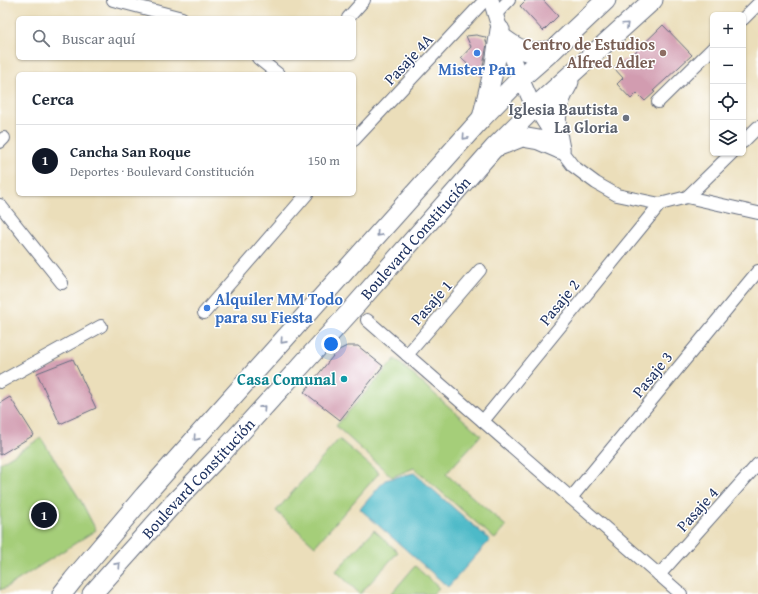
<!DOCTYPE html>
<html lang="es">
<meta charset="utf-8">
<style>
body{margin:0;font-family:"Gentium Book Plus",serif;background:#f6f6f7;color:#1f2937}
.controls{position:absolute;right:12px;top:12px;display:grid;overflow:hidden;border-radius:6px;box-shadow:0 1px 3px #0004}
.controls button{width:36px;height:36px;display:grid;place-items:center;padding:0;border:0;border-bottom:1px solid #e0e1e3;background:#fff;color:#1f2937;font:20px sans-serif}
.you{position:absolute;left:331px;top:344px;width:14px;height:14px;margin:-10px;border:3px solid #fff;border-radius:50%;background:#1a73e8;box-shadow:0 0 0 6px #1a73e833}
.badge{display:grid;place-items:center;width:26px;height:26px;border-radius:50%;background:#111827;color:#fff;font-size:13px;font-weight:700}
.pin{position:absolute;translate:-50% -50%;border:2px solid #fff;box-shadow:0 1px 4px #0006}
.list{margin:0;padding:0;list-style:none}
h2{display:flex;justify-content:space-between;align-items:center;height:52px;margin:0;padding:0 16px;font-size:17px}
h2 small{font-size:13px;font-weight:400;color:#747a83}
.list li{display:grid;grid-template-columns:26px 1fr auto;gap:12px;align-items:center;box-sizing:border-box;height:72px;padding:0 16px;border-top:1px solid #e0e1e3}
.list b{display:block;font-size:15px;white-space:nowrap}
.list p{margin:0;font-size:13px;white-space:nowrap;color:#747a83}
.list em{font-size:13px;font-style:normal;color:#747a83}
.icon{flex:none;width:22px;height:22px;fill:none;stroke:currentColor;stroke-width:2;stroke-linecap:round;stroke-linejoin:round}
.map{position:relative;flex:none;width:758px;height:594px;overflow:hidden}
.search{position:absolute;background:#fff;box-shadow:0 1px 3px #0004;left:16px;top:16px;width:340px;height:44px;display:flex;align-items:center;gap:10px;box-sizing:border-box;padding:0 14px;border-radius:6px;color:#747a83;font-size:15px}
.panel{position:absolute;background:#fff;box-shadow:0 1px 3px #0004;left:16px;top:72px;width:340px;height:124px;border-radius:6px}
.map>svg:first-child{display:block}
.green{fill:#a5ce79;stroke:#607e6c}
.water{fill:#4dbac8;stroke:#347493}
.building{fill:#d29cb0}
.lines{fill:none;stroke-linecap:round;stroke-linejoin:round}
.minor-casing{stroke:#646c7e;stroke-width:14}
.tertiary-casing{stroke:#646c7e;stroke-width:17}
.trunk-casing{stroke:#646c7e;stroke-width:21}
.minor{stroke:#fff;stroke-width:12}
.tertiary{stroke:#fff;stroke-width:15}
.trunk{stroke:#fff;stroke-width:19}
.oneway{stroke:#8d97ae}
.shop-dot{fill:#3f7fe0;stroke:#fff;stroke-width:1.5}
.education-dot{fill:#8d6e63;stroke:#fff;stroke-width:1.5}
.worship-dot{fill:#6b7280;stroke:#fff;stroke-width:1.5}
.culture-dot{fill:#0f9aa8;stroke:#fff;stroke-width:1.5}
.labels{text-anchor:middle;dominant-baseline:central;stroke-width:3;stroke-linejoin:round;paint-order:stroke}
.education-label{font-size:16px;font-weight:bold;fill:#785e54;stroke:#fff;text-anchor:end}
.street-label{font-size:16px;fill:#1b2f5e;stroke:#fff}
.shop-label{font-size:16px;font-weight:bold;fill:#366cbe;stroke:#fff}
.worship-label{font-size:16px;font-weight:bold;fill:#5b616d;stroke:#fff;text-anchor:end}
.culture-label{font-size:16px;font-weight:bold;fill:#0d838f;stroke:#fff;text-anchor:end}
</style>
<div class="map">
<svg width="758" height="594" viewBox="0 0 758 594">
<rect width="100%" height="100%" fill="#fff"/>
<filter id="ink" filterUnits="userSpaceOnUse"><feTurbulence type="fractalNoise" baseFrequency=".025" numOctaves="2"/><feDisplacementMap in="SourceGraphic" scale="8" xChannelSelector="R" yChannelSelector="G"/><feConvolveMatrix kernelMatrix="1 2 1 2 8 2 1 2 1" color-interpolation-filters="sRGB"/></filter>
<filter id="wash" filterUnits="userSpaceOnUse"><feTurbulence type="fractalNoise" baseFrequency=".012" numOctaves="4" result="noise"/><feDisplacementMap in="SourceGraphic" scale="16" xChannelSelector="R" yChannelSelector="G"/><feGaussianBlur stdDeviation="0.9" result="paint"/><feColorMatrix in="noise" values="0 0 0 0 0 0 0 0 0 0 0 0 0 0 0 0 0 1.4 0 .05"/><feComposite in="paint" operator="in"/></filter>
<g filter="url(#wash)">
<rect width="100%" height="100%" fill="#ebdeba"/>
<g class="green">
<path d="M395,359L481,435L446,474L506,526L495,539L414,468L392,477L336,426Z"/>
<path d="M41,438L81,501L96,530L7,587L0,590V463Z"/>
<path d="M339,439L379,473L315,546L276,511Z"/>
<path d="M374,530L398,552L360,594L336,571Z"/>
<path d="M415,566L439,588L433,594H391Z"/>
</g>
<path class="water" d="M414,473L490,540L448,587L360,509L385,480Z"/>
<g id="blocks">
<g class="building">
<path d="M526,0H543L558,16L543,31L520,6Z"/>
<path d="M663,25L692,55L653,91L655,92L645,101L637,93L631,99L617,84L623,78L614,68L624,59L626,61Z"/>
<path d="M476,35L485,37L487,44L481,77L461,58L471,47L466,36Z"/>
<path d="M347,346H358L383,366L340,420L304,392L337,351Z"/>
<path d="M73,359L96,408L60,424L37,373Z"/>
<path d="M10,397L34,435L0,455V403Z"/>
</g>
</g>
</g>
<g filter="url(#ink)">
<use href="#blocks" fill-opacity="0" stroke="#646c7e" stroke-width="1"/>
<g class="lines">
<g class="minor-casing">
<g id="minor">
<path d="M113,0L182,18"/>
<path d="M495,15L509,0"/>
<path d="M348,18L364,0"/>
<path d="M743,19L758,4"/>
<path d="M258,58L278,74"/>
<path d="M658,102L713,48"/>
<path d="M534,108L560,149L573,166L596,183L617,195L660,204L687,197L758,213"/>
<path d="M354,140L485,0"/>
<path d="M0,142L4,138"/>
<path d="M743,142L758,127"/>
<path d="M687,197L732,153"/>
<path d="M0,205L62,283"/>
<path d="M204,313L307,194"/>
<path d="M367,320L681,594"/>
<path d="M407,355L480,270"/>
<path d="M0,382L101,326"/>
<path d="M483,421L660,204"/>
<path d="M571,498L758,271"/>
<path d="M659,575L758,464"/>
</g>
</g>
<g class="tertiary-casing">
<path id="tertiary" d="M491,0L500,30L534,108"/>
</g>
<g class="trunk-casing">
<g id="trunk">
<path d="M504,39C523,53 530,54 553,50"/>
<path d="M482,118L495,64L500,30"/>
<path d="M499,146L522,137L539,140L560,149"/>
<path d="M560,149C554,121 554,108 569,82"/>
<path d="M62,594L73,580L144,496L481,119L521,78L553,50L606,0"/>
<path id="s1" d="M92,594L172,505L221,454L348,314L494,148L534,108L653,0"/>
</g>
</g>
<use href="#minor" class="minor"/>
<use href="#tertiary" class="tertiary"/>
<use href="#trunk" class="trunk"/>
</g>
<defs><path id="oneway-chevron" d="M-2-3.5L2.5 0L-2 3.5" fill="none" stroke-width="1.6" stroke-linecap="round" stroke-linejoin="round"/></defs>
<g class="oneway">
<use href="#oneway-chevron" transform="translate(626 25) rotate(-43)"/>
<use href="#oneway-chevron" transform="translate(465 137) rotate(132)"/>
<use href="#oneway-chevron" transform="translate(379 234) rotate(132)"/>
<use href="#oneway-chevron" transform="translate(283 341) rotate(132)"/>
<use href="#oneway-chevron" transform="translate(263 408) rotate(-48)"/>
<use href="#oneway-chevron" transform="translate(196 438) rotate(132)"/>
<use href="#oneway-chevron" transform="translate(118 565) rotate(-48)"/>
</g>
</g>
<g class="shop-dot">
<circle cx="477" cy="53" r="4"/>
<circle cx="207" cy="308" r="4"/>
</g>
<circle class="education-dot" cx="663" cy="53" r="4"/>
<circle class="worship-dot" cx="626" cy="118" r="4"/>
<circle class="culture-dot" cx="344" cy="379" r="4"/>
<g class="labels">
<g class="education-label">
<text x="655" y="44">Centro de Estudios<tspan x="655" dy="18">Alfred Adler</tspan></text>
</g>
<g class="street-label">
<text transform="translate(408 59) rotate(-47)">Pasaje 4A</text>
<text stroke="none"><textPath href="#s1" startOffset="481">Boulevard Constitución</textPath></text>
<text transform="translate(431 302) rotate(-49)">Pasaje 1</text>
<text transform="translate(559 302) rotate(-51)">Pasaje 2</text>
<text transform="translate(652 374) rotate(-51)">Pasaje 3</text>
<text stroke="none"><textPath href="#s1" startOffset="157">Boulevard Constitución</textPath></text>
<text transform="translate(697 509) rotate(-48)">Pasaje 4</text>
</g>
<g class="shop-label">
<text x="477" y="69">Mister Pan</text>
<text x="215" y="299" text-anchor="start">Alquiler MM Todo<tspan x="215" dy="18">para su Fiesta</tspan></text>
</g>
<g class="worship-label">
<text x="618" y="109">Iglesia Bautista<tspan x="618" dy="18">La Gloria</tspan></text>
</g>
<g class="culture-label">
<text x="336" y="379">Casa Comunal</text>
</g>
</g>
</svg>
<div class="controls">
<button>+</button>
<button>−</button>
<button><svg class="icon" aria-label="locate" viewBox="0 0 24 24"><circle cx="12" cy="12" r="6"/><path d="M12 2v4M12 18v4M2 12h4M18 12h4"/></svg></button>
<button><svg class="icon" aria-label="layers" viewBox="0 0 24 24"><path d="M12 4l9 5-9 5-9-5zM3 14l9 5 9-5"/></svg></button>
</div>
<div class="you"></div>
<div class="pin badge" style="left:44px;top:515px">1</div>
<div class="search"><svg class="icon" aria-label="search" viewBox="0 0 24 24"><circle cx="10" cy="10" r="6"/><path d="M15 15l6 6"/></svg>Buscar aquí</div>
<section class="panel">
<h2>Cerca<small></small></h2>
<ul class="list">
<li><span class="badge">1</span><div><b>Cancha San Roque</b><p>Deportes · Boulevard Constitución</p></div><em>150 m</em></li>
</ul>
</section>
</div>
